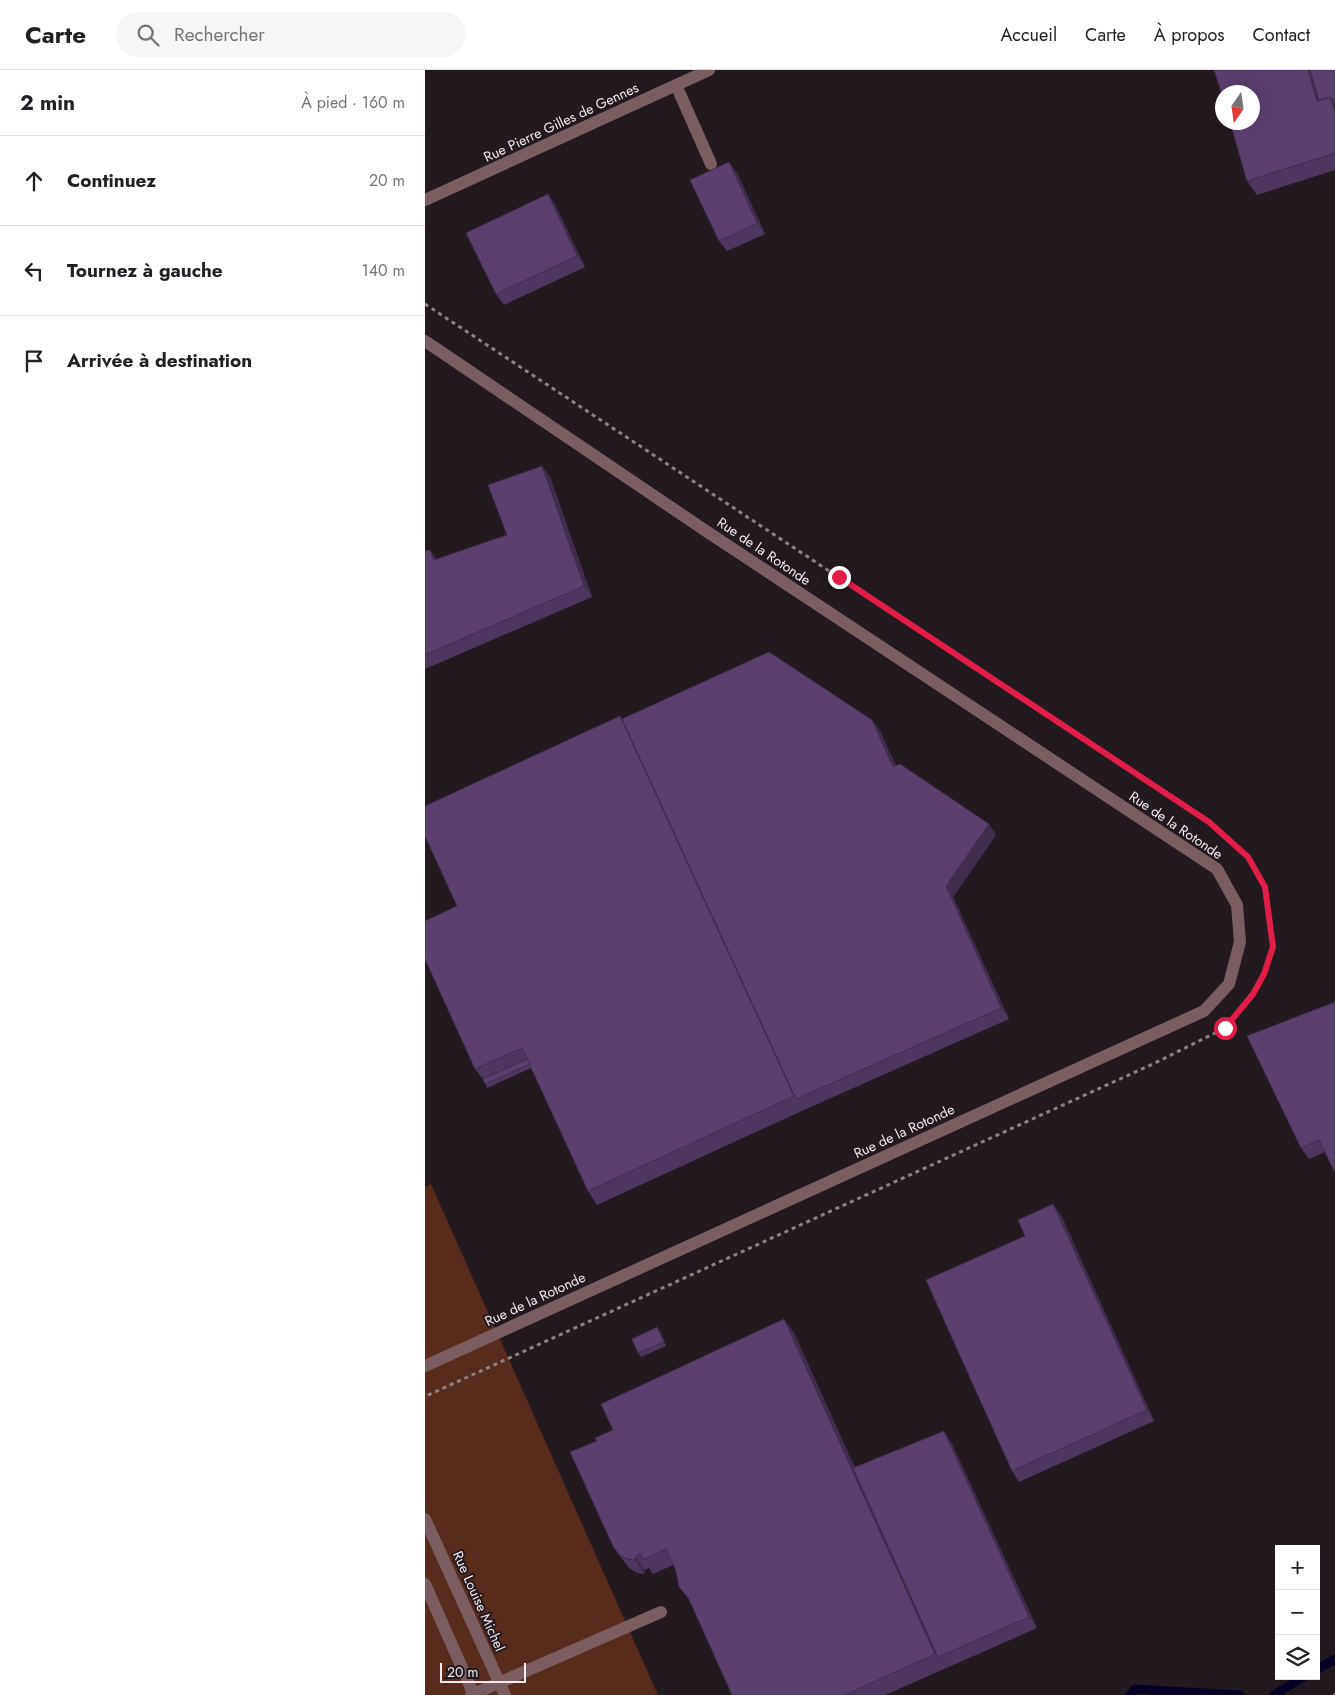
<!DOCTYPE html>
<html lang="fr">
<meta charset="utf-8">
<style>
body{margin:0;font-family:Jost,sans-serif;background:#f6f6f6;color:#202124}
.controls{position:absolute;right:15px;bottom:15px;display:grid;overflow:hidden;border-radius:0px;box-shadow:0 5px 20px #0002}
.controls button{width:45px;height:45px;display:grid;place-items:center;padding:0;border:0;border-bottom:1px solid #e0e0e0;background:#fff;color:#202124;font:25px sans-serif}
.compass{position:absolute;left:790px;top:15px;width:45px;height:45px;border-radius:50%;background:#fff;box-shadow:0 5px 20px #0002;rotate:193deg}
.scale{position:absolute;left:15px;bottom:12px;width:86px;box-sizing:border-box;padding-left:5px;border:2px solid #f0e9ed;border-top:0;font-size:14px;line-height:18px;white-space:nowrap;color:#f0e9ed;-webkit-text-stroke:4px #231a20;paint-order:stroke}
.stop{position:absolute;width:15px;height:15px;margin:-11px;border:4px solid #e11d48;border-radius:50%;background:#fff}
.stop.end{background:#e11d48;border-color:#fff;box-shadow:0 1px 5px #0008}
.list{margin:0;padding:0;list-style:none}
h2{display:flex;justify-content:space-between;align-items:center;height:65px;margin:0;padding:0 20px;font-size:21px}
h2 small{font-size:16px;font-weight:400;color:#757577}
.list li{display:grid;grid-template-columns:32px 1fr auto;gap:15px;align-items:center;box-sizing:border-box;height:90px;padding:0 20px;border-top:1px solid #e0e0e0}
.list b{display:block;font-size:19px;white-space:nowrap}
.list em{font-size:16px;font-style:normal;color:#757577}
.icon{flex:none;width:28px;height:28px;fill:none;stroke:currentColor;stroke-width:2;stroke-linecap:round;stroke-linejoin:round}
.map{position:relative;flex:none;width:910px;height:1625px;overflow:hidden}
header{display:flex;align-items:center;gap:30px;box-sizing:border-box;height:70px;padding:0 25px;background:#fff;border-bottom:1px solid #e0e0e0}
header strong{font-size:24px}
nav{display:flex;gap:28px;margin-inline-start:auto;font-size:18px}
.search{width:350px;height:45px;background:#f6f6f6;display:flex;align-items:center;gap:12px;box-sizing:border-box;padding:0 18px;border-radius:28px;color:#757577;font-size:19px}
main{display:flex}
aside{flex:1;background:#fff}
.map>svg:first-child{display:block}
.green{fill:#582c1c}
.lines{fill:none;stroke-linecap:round;stroke-linejoin:round}
.stream{stroke:#060027;stroke-width:9}
.path{stroke:#8a8287;stroke-width:3;stroke-dasharray:4 4;stroke-linecap:butt}
.service{stroke:#795d61;stroke-width:12}
.minor{stroke:#795d61;stroke-width:12}
.wall{fill:#4e375f}
.shaded-wall{fill:#402d4d}
.building{fill:#5b406e;stroke:#402d4d}
.route{stroke:#e11d48;stroke-width:6}
.labels{text-anchor:middle;dominant-baseline:central;stroke-width:4;stroke-linejoin:round;paint-order:stroke}
.street-label{font-size:14px;fill:#f0e9ed;stroke:#231a20}
</style>
<header>
<strong>Carte</strong>
<div class="search"><svg class="icon" aria-label="search" viewBox="0 0 24 24"><circle cx="10" cy="10" r="6"/><path d="M15 15l6 6"/></svg>Rechercher</div>
<nav><a>Accueil</a><a>Carte</a><a>À propos</a><a>Contact</a></nav>
</header>
<main>
<aside>
<h2>2 min<small>À pied · 160 m</small></h2>
<ul class="list">
<li><svg class="icon" aria-label="ahead" viewBox="0 0 24 24"><path d="M12 20V5M6 11l6-6 6 6"/></svg><div><b>Continuez</b></div><em>20 m</em></li>
<li><svg class="icon" aria-label="left" viewBox="0 0 24 24"><path d="M17 20v-9H6M10 6l-5 5 5 5"/></svg><div><b>Tournez à gauche</b></div><em>140 m</em></li>
<li><svg class="icon" aria-label="arrive" viewBox="0 0 24 24"><path d="M6 21V4h12l-3 4 3 4H6"/></svg><div><b>Arrivée à destination</b></div></li>
</ul>
</aside>
<div class="map">
<svg width="910" height="1625" viewBox="0 0 910 1625">
<rect width="100%" height="100%" fill="#231a20"/>
<path class="green" d="M6,1114L233,1625H0V1117Z"/>
<g class="lines">
<g class="stream">
<path d="M891,1600L910,1589"/>
<path d="M705,1625L710,1619L815,1625"/>
<path d="M849,1625L880,1606"/>
</g>
<g class="path">
<path d="M0,234L784,752L823,787L840,817L848,877L839,904L828,924L800,958L730,993L1,1326L0,1324"/>
<path d="M909,1625L910,1624"/>
</g>
<g class="service">
<path d="M251,15L286,94"/>
<path d="M46,1625L236,1542"/>
</g>
<g class="minor">
<path d="M0,130L284,0"/>
<path d="M0,271L281,461L792,799L812,835L815,872L804,914L779,941L0,1296"/>
<path d="M0,1449L80,1625"/>
<path d="M0,1514L49,1625"/>
</g>
</g>
<g class="wall">
<path d="M910,0V100L832,125L822,111Z"/>
<path d="M312,103L340,164L302,181L294,171Z"/>
<path d="M123,124L130,135L160,197L79,235L71,224Z"/>
<path d="M125,407L167,527L0,599V481L12,489L82,465Z"/>
<path d="M197,649L447,650L455,661L471,696L564,754L571,765L528,827L584,949L379,1040L172,1135L163,1121L106,998L62,1018L58,1009L50,999L32,836Z"/>
<path d="M910,932L900,1082L884,1089L876,1078Z"/>
<path d="M636,1145L729,1351L594,1412L587,1401L600,1166Z"/>
<path d="M359,1249L369,1263L430,1398L526,1372L612,1558L460,1625H307L265,1531L254,1517L251,1501L248,1495L228,1504L224,1498L220,1500L219,1504L212,1503L204,1498L189,1478L172,1371Z"/>
<path d="M235,1261L241,1276L216,1287L213,1283Z"/>
</g>
<g class="shaded-wall">
<path d="M883,0H889L899,32L892,31Z"/>
<path d="M905,27L910,34V42Z"/>
<path d="M304,92L312,103L340,164L332,153Z"/>
<path d="M123,124L130,135L160,197L152,186Z"/>
<path d="M117,396L125,407L167,527L159,516Z"/>
<path d="M5,480L13,491L9,490Z"/>
<path d="M447,650L455,661L476,708L468,697Z"/>
<path d="M564,754L571,765L528,827L584,949L576,938L521,816Z"/>
<path d="M628,1134L636,1145L729,1351L722,1340Z"/>
<path d="M359,1249L369,1263L515,1586L513,1587L510,1584Z"/>
<path d="M232,1257L235,1261L241,1276L239,1272Z"/>
<path d="M519,1361L526,1372L612,1558L604,1547Z"/>
<path d="M211,1486L220,1500L219,1504L210,1490Z"/>
</g>
<g class="building">
<path d="M789,0H883L892,31L905,27L910,42V83L822,111L805,52H828V22H798V28Z"/>
<path d="M885,0H910V29L907,30L905,27L894,30Z"/>
<path d="M304,92L332,153L294,171L265,110Z"/>
<path d="M123,124L152,186L71,224L41,163Z"/>
<path d="M117,396L159,516L0,585V481L5,480L9,490L82,465L63,415Z"/>
<path d="M344,582L447,650L468,697L475,694L564,754L521,816L576,938L371,1029L197,649Z"/>
<path d="M195,646L369,1026L163,1121L97,978L50,999L0,889V851L32,836L0,766V736Z"/>
<path d="M910,932V1103L894,1070L876,1078L822,966Z"/>
<path d="M102,989L105,994L60,1014L58,1009Z"/>
<path d="M628,1134L722,1340L587,1401L501,1210L600,1166L593,1150Z"/>
<path d="M359,1249L510,1584L420,1625H307L263,1527L254,1517L251,1501L241,1479L218,1490L216,1483L211,1486L210,1490L202,1489L194,1484L189,1478L145,1382L172,1371L170,1368L188,1360L176,1334Z"/>
<path d="M232,1257L239,1272L213,1283L207,1269Z"/>
<path d="M519,1361L604,1547L513,1587L428,1398Z"/>
</g>
<g class="lines">
<path class="route" d="M414,507L784,752L823,787L840,817L848,877L839,904L828,924L800,958"/>
</g>
<g class="labels">
<g class="street-label">
<text transform="translate(136 52) rotate(-25)">Rue Pierre Gilles de Gennes</text>
<text transform="translate(339 481) rotate(34)">Rue de la Rotonde</text>
<text transform="translate(751 755) rotate(34)">Rue de la Rotonde</text>
<text transform="translate(479 1061) rotate(-25)">Rue de la Rotonde</text>
<text transform="translate(110 1229) rotate(-25)">Rue de la Rotonde</text>
<text transform="translate(54 1531) rotate(66)">Rue Louise Michel</text>
</g>
</g>
</svg>
<div class="controls">
<button>+</button>
<button>−</button>
<button><svg class="icon" aria-label="layers" viewBox="0 0 24 24"><path d="M12 4l9 5-9 5-9-5zM3 14l9 5 9-5"/></svg></button>
</div>
<svg class="compass" viewBox="-18 -18 36 36"><path d="M0-13l5 13h-10z" fill="#e53935"/><path d="M0 13l5-13h-10z" fill="#757577"/></svg>
<div class="scale">20 m</div>
<div class="stop" style="left:800px;top:958px"></div>
<div class="stop end" style="left:414px;top:507px"></div>
</div>
</main>
